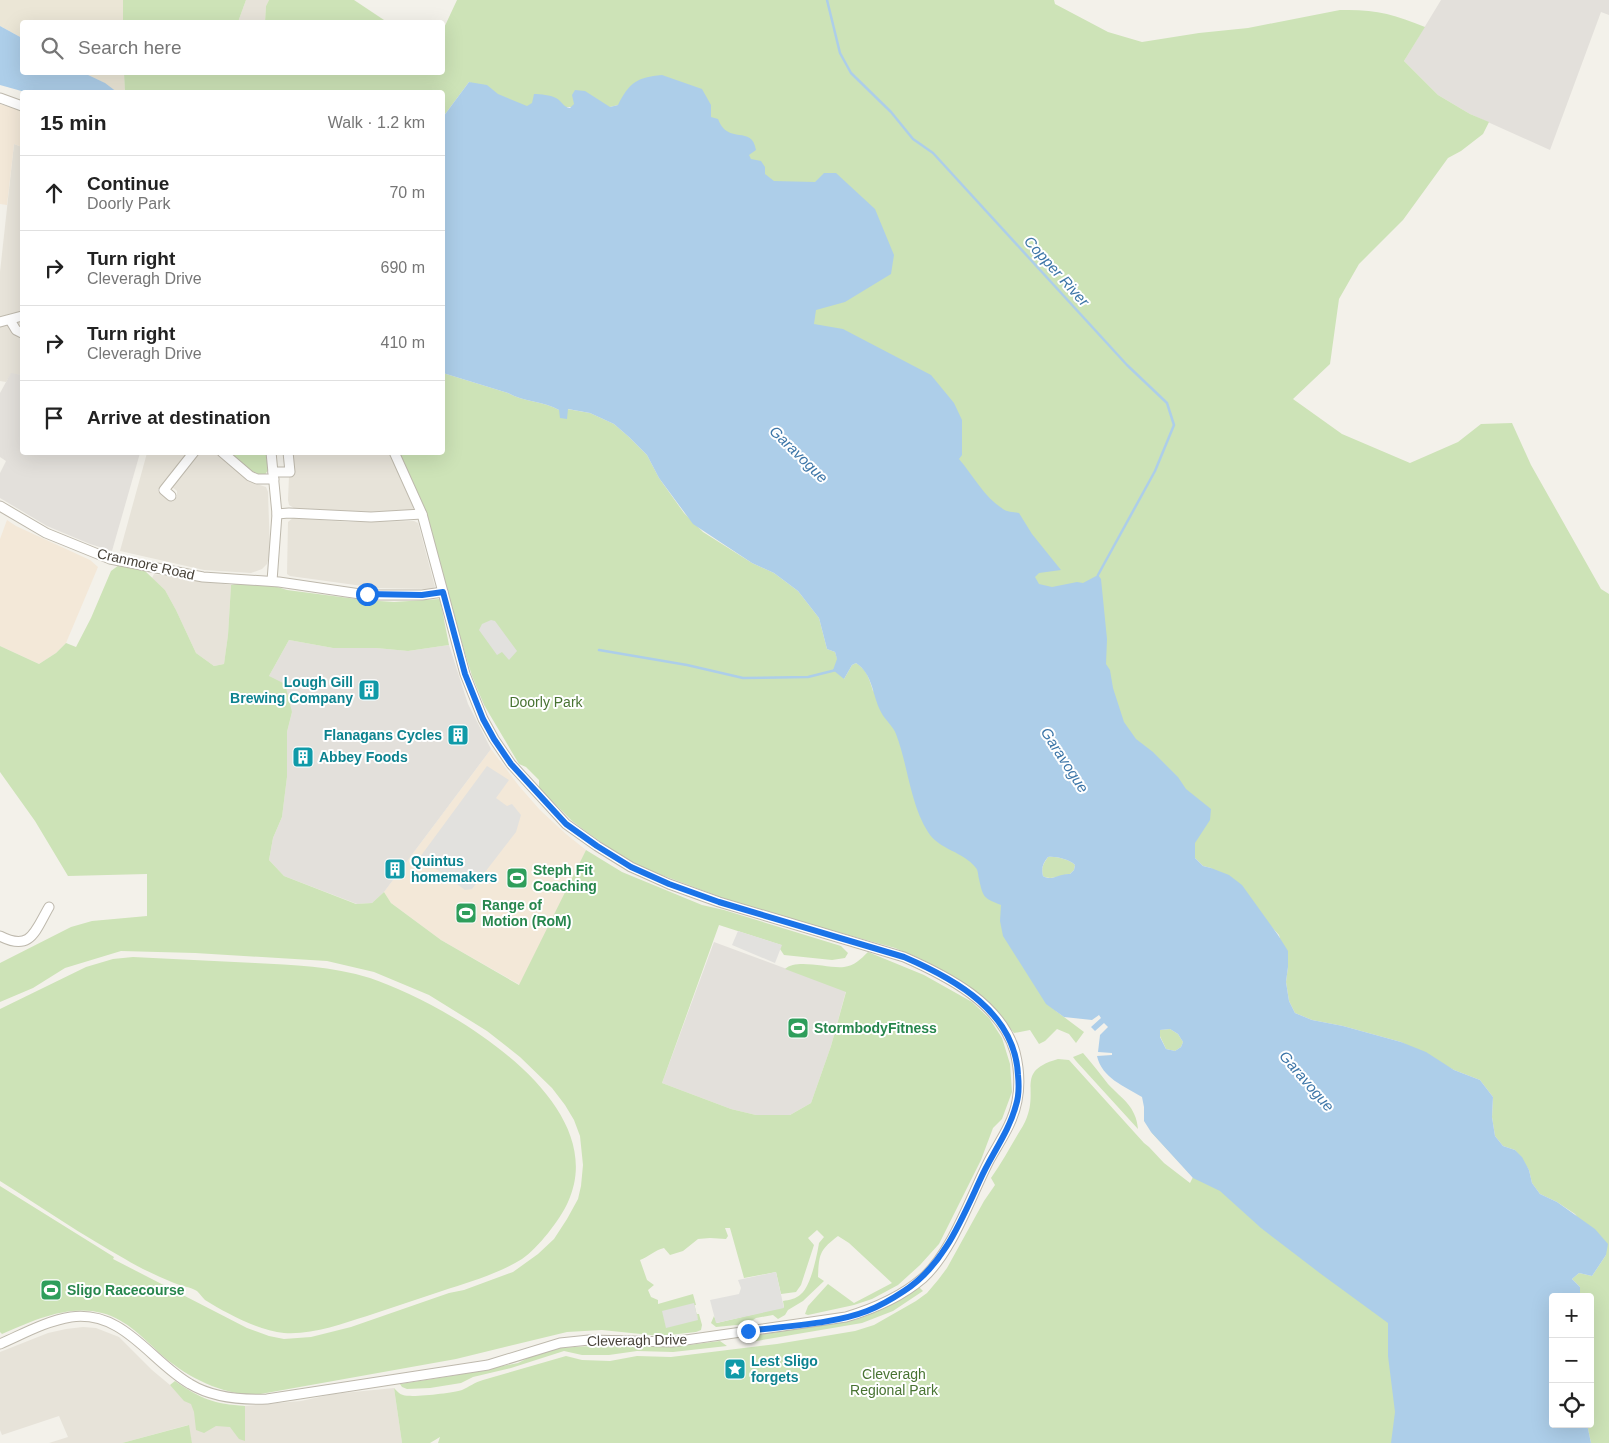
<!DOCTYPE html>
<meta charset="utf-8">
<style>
body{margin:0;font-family:Helvetica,sans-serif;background:#f6f6f6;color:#222}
.controls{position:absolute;right:15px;bottom:15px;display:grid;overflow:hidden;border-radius:5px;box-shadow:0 5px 20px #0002}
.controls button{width:45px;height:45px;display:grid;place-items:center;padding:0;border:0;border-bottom:1px solid #e0e0e0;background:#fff;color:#222;font:25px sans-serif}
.stop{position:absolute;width:15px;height:15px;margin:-11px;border:4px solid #1a73e8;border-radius:50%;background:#fff}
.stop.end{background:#1a73e8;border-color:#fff;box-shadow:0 1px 5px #0008}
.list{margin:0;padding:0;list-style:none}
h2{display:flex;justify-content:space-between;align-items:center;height:65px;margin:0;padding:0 20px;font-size:21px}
h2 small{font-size:16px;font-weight:400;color:#767676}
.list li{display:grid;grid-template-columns:32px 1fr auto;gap:15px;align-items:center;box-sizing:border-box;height:75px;padding:0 20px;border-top:1px solid #e0e0e0}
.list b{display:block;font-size:19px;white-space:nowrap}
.list p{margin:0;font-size:16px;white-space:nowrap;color:#767676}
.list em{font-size:16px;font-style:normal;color:#767676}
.icon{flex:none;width:28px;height:28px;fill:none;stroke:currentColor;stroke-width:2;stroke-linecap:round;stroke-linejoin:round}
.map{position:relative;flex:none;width:1609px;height:1443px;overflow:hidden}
.search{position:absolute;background:#fff;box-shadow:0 5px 20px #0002;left:20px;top:20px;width:425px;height:55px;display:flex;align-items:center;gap:12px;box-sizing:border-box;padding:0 18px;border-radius:5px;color:#767676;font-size:19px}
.panel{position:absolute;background:#fff;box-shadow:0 5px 20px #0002;left:20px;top:90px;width:425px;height:365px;border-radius:5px}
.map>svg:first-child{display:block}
.residential{fill:#e7e3d9}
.commercial{fill:#f3e8d8}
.industrial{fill:#e3e0db}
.education{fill:#ebe6d6}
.green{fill:#cde3b7}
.parking{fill:#e2e1de}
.water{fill:#adcee9;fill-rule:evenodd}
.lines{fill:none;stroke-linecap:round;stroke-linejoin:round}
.stream{stroke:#adcee9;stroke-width:2.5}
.minor-casing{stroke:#beb9ad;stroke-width:11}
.minor{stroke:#fff;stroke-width:9}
.route{stroke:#1a73e8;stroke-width:6}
.labels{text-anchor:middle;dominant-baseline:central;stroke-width:4;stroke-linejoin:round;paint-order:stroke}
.street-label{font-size:14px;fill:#474239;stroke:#fff}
.culture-label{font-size:14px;font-weight:bold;fill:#0d838f;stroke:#fff;text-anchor:start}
.park-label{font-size:14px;fill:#487332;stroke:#fff}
.leisure-label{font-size:14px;font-weight:bold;fill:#27864d;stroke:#fff;text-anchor:start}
.water-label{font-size:15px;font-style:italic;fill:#3d76a8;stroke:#fff}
</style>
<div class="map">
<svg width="1609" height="1443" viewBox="0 0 1609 1443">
<rect width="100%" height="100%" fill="#f3f1ea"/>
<g class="residential">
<path d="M246,0H269L266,6L265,22H238Z"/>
<path d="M14,144L22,147V375L11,374L6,382L0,381V272Z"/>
<path d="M147,453H189L158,490L172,500L177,497V491L172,487L200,453H217L254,483L266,487L268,492L270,553L267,564L262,569L251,573L204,570L120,551Z"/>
<path d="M292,453H389L413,505V509L411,511L370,512L294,508L289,505L288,500L289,476L294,473Z"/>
<path d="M293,518L349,522L414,521L418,523L435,587L431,589L377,588L290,576L287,574L288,522Z"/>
<path d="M154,574L231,585L228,635L224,664L214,666L196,653L176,610L165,590L152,578Z"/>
<path d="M83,1327L96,1328L119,1337L152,1370L170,1385L198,1401L221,1408L301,1401L333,1394L394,1388L402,1443H192L188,1425L122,1443H49L68,1437L59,1416L2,1435L0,1430V1352L48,1333L66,1329Z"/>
</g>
<g class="commercial">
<path d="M0,104L22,111V147L14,144L7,205L0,204Z"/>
<path d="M7,520L16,526L90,560L98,567L66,643L56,653L39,664L0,646V539Z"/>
<path d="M491,749L519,786L540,810L566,834L586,850L520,985L441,940L391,903L384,892Z"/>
</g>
<g class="industrial">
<path d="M1441,0H1609V15L1601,12L1550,150L1470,114L1438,95L1404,61Z"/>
<path d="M11,373L22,375V452L140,453L112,551L90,544L47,526L0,498V473L6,461L0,457V393Z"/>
<path d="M289,640L333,648H376L408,651L449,645L468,704L491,749L384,892L372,903L357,904L284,876L269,860L273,838L282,817L287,777V732L292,712L269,676Z"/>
<path d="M714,942L846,991L831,1046L811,1103L790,1115H756L731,1109L662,1083Z"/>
</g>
<g class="education">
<path d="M0,0H123V22H22V38L0,26Z"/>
<path d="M84,73H124L125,92H117L104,83Z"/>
</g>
<g class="green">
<path d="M123,0H246L238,22H123Z"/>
<path d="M269,0H354L387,22H265L266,6Z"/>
<path d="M457,0H1054L1055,4L1108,32L1142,42L1199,33L1248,28L1340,10C1374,9 1394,14 1425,27L1404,61L1438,95L1470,114L1489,122L1483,134L1461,151L1448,158L1403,220L1359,264L1339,299L1330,364L1293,399L1342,434L1410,463L1458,442L1481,424L1512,423L1531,465L1601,589L1609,594V1443H1591L1587,1424H1590V1297H1580V1287L1572,1279L1579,1273L1592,1276L1606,1255L1575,1214L1557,1202L1540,1194L1532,1183L1529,1170L1515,1150L1503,1146L1495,1136L1492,1117L1493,1097L1480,1080L1454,1070L1401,1042L1343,1026L1312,1020L1295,1013L1289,1001L1286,982L1288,967L1279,935L1267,922L1211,868L1203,866L1195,858L618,105L610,107H565L530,111L469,82L443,117L442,92H125L124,73L442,72L443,30Z"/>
<path d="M443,373L508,393C524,402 543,401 559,410L567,409L590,413L614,424L629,437L647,455L659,478L684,513L703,532L752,563L774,573L798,591L819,618L827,649L835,652L844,679L852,665L856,663C867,670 869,678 873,691L902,702L1056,1011L1084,1032L1076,1043L1069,1034L1057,1029L1045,1041L1039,1044L1030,1030L1014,1033L996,1010L980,995L921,959L895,948L765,912L723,898L651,871L624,858L588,833L572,821L539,788V780L526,767L519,764L484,705L472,676L448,597L399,453L442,452Z"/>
<path d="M228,453H268L269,468L265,475L258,477L252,473Z"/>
<path d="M119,565L136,566L145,571L165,590L176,610L196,653L214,666L224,664L228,635L231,585C249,582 270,584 287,590L364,600L394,602L440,599L449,645L408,651L376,648H333L289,640L269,676L285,684L292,712L287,732V777L282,817L273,838L269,860L284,876L356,904L372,903L384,892L391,903L441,940L519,985L586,850L622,872L702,905L724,910L841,946L848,953L845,958L832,960L784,955L780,949L781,945L719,925L662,1083L731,1109L756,1115H790L811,1103L831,1046L846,992L785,969C797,958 829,969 844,967C854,966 861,959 868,952L924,975L972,1002L989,1018L1002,1038L1010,1064L1012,1092L1002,1119L993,1128L981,1160L939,1244L920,1265L898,1285L872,1299L854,1305L808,1315L805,1314L808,1306L828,1284L854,1303L892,1283L849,1243L838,1236C820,1250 819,1253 818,1277L824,1281L803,1301L788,1310L785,1315L778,1319L773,1315L756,1318L747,1324L716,1327L711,1323L714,1316L717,1323L784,1307L783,1301C789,1300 796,1299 801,1294C811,1286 817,1255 819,1243L824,1237L817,1230L808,1238L814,1245L801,1285L796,1292L781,1294L776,1272L744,1278L730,1228H725L728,1236L726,1239L710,1238L698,1239L683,1251L670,1255L664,1248C655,1250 648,1257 640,1260L647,1280L654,1285L648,1290L651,1297L658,1300V1304L693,1294L696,1305H694V1303L698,1320L697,1314H699L702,1325L701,1330L696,1332L660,1336L602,1330L567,1332L456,1359L255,1395C221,1394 189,1378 164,1357C146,1341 127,1319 102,1313C68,1304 32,1321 2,1334L0,1332V1186L114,1257L113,1259L247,1328L269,1336L284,1339L311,1337L351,1327L449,1293L464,1290L513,1272L538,1254L554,1239L567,1219L578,1199L581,1186L583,1165L580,1136L574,1120L565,1105L552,1088L520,1057L487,1031L429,995L374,972L327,961L195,953L121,951L65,968L33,988L0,1002V963L71,927L92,921L147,916V874L68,876L35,821L0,772V646L39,664L56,653L66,643L76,647L91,618L111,571Z"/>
<path d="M1048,857C1055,856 1069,859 1075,865L1074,870L1070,874C1060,875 1051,881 1043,876C1041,868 1043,864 1048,857Z"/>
<path d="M133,957C173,959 214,961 255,963C293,965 332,966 370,978C447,1004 614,1101 568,1202C560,1220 538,1248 522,1259C498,1274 469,1282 442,1291C417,1299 392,1308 367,1316C341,1324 312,1335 284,1333C259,1331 226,1313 205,1300C202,1297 200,1294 197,1291C191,1287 181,1286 174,1283C157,1276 140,1268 125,1259C82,1235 41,1207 0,1181V1009L86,967L113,959Z"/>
<path d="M1170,1029L1178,1034L1183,1042L1181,1047L1175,1051L1166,1049L1159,1034L1160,1030Z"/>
<path d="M1083,1053C1092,1063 1100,1074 1108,1084C1122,1099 1136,1106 1138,1129L1076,1061L1073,1057Z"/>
<path d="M1058,1059L1069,1060L1144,1143L1149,1147L1164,1163L1190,1183L1193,1177L1151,1132L1396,1301L1417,1443H438L440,1437L430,1443H402L394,1388C397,1391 399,1394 403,1395C412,1398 452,1393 462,1390C469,1387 475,1382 483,1380L566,1356L582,1360L610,1361L637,1356L671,1357L777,1344L855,1331L874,1325L916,1301L927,1293L938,1280L947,1268L984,1201L995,1185L991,1178C1001,1164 1009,1149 1018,1134C1021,1129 1025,1123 1027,1117C1038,1088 1016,1071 1058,1059Z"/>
<path d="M918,1286L923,1291L893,1311L862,1323L745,1343L752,1336L858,1319L878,1311L906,1295Z"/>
<path d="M720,1341L727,1346L673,1352L637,1351L609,1355H582L564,1351L511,1368L473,1377L461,1383L430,1388L407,1389L402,1387L400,1384L457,1375L518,1363L534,1355L558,1348L591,1346L673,1347Z"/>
<path d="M175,1381C201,1399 214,1404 245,1406V1441L239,1439L230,1427L216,1426L204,1433L196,1430L194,1412L191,1404L184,1401L170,1385Z"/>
<path d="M189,1425L192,1443H122Z"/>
</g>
<g class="parking">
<path d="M491,620L495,621L517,651L509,660L502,652L497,655L479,630L482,624Z"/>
<path d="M487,766L509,780L496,798L507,806L512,804L521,815L516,832L472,889L465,890L420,857Z"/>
<path d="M738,931L782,945L775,963L732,945Z"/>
<path d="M776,1272L784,1308L716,1323L710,1300L739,1294L741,1288L738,1280Z"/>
<path d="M694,1303L698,1320L666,1328L662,1311Z"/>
</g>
<g class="water">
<path d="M0,26L22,38V72L84,73L105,83L117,92H25L0,85Z"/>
<path d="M662,75L702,89L711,105V117L718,119C728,146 752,124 756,150L749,155L751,159L761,161L765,167V174L774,181L815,182L824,173H836L875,209L894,255L891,274L845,302L816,310L814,324L843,329L931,375L954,403L962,420V455L959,459C973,475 984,497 1003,509C1007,512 1014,512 1019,513L1032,534L1061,570L1039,573L1035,577L1039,584L1052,587L1077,582L1083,583L1098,575L1101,579L1107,639L1106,664L1110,670L1113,688L1124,722L1136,739L1153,752L1178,777L1186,789L1211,809L1210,820L1195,843V858L1203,866L1211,868L1229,875L1242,885L1278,935L1288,951V967L1286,982L1289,1001L1295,1013L1312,1020L1343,1026L1401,1042L1426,1052L1454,1070L1480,1080L1493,1097L1492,1117L1495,1136L1503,1146L1515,1150L1522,1157L1529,1170L1532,1183L1540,1194L1557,1202L1595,1229L1608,1244L1606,1255L1592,1276L1579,1273L1572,1279L1580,1287V1297H1553V1424H1587L1591,1443H1391L1395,1412L1388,1356V1323L1321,1274L1261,1228L1220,1191L1193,1178L1151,1132L1144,1121V1107L1142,1097C1124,1086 1102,1078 1097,1056L1112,1055V1053L1098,1052L1100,1035L1108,1027L1104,1023L1095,1031L1091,1027L1101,1018L1099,1015L1092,1020L1064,1017L1046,1004L1003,936L1000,921L1001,905C983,898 983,897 979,879C978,875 978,870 976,868C963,851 939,850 928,832C910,804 908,765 896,734C893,726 885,720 881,712C872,695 873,674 856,663L852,665L844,679L833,670L837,659L835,652L827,649L819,618L798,591L774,573L752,563L693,524L659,478L647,455L629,437L614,424L590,413L568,409L567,419L560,418L559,410C543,401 524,402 508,393L443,373V117L469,82L487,85L498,94L527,106L532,103L534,94C541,94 550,95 556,98C562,101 563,107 570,108L574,104L572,95L575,90L585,91L610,107L618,105C629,83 637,77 662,75ZM1048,857C1055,856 1069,859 1075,865L1074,870L1070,874C1059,873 1052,882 1043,876C1041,868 1043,863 1048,857ZM1170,1029L1178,1034L1183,1042L1181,1047L1175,1051L1166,1049L1160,1037V1030Z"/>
</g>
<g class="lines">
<g class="stream">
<path d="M827,0L840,53L851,73L891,112L913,139L933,153L1127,365L1167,403L1174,425L1155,471L1098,575"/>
<path d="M599,650L687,665L743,678L808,677L836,670"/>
</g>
<g class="minor-casing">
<g id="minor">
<path d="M0,98L22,106"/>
<path d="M10,320L16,330L22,333"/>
<path d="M0,322L22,316"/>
<path d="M222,452L250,476L257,479H274"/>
<path d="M271,452L277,514L272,581"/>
<path d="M273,472H290L288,452"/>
<path d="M171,496L164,490L194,452"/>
<path d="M0,506L46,533L110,559L203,577L279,582L367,595H422L443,592"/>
<path d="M277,514L289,513L371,517L422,514"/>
<path d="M0,936C31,952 35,931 49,907"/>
<path d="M0,1344C23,1334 46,1321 71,1317C124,1310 150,1361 190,1384C213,1398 241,1400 267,1399L488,1365L560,1343L589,1340L672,1342L846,1317C873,1309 901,1297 923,1278C953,1251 971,1195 990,1159C1000,1141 1013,1123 1017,1101C1020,1086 1019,1068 1015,1052C1001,1003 947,976 904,957L719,902L669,884L631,867L597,846L566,824L511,764L494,739L483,719L465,674L422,514L394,452"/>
</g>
</g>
<use href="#minor" class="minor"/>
</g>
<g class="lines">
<path class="route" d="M367,594L422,595L443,592L465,674L483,719L494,739L511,764L566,824L597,846L631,867L669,884L719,902L904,957C955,979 1015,1012 1018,1075C1019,1085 1019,1096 1016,1105C1009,1132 991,1155 980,1180C961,1221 943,1266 904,1291C892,1299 880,1306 867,1311C834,1324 784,1326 748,1331"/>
</g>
<defs>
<g id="building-square" transform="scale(1.125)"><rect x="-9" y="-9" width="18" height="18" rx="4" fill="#0f9aa8" stroke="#fff"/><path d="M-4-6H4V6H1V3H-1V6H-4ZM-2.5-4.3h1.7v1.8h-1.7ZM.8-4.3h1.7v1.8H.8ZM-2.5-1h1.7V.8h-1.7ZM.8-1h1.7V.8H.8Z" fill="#fff"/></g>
<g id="stadium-square" transform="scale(1.125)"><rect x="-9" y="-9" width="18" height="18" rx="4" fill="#2e9e5b" stroke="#fff"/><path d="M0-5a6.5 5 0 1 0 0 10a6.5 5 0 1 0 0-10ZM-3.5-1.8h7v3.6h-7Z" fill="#fff"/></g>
<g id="sight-square" transform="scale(1.125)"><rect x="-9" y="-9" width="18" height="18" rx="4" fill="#0f9aa8" stroke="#fff"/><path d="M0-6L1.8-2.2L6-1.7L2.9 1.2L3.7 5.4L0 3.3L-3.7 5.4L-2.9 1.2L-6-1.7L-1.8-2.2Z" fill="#fff"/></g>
</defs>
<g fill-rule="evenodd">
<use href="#building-square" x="369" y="690"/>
<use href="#building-square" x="458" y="735"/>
<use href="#building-square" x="303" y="757"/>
<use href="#building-square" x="395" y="869"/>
<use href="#stadium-square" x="517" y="878"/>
<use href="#stadium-square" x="466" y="913"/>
<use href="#stadium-square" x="798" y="1028"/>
<use href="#stadium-square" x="51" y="1290"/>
<use href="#sight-square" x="735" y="1369"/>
</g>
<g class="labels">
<g class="street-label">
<text transform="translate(146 564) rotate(13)">Cranmore Road</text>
<text transform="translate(637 1340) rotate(-1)">Cleveragh Drive</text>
</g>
<g class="culture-label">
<text x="353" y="682" text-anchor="end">Lough Gill<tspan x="353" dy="16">Brewing Company</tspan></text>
<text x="442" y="735" text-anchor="end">Flanagans Cycles</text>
<text x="319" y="757">Abbey Foods</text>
<text x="411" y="861">Quintus<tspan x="411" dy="16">homemakers</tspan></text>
<text x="751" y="1361">Lest Sligo<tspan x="751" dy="16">forgets</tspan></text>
</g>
<g class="park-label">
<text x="546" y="702">Doorly Park</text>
<text x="894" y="1374">Cleveragh<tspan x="894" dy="16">Regional Park</tspan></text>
</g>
<g class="leisure-label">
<text x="533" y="870">Steph Fit<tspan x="533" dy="16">Coaching</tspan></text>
<text x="482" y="905">Range of<tspan x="482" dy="16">Motion (RoM)</tspan></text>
<text x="814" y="1028">StormbodyFitness</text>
<text x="67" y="1290">Sligo Racecourse</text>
</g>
<g class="water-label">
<text transform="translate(1057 271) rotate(48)">Copper River</text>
<text transform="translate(799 454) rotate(44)">Garavogue</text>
<text transform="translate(1065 760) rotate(57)">Garavogue</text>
<text transform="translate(1307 1081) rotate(49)">Garavogue</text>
</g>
</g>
</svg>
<div class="controls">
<button>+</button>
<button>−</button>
<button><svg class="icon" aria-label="locate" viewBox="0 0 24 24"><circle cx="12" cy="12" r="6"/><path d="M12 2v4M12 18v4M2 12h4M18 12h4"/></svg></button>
</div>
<div class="stop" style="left:367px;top:594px"></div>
<div class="stop end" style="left:748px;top:1331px"></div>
<div class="search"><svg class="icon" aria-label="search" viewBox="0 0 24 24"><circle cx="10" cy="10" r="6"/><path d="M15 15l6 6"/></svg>Search here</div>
<section class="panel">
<h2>15 min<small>Walk · 1.2 km</small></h2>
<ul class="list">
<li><svg class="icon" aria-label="ahead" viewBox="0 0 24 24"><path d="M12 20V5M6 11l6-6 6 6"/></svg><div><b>Continue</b><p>Doorly Park</p></div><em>70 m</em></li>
<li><svg class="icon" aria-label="right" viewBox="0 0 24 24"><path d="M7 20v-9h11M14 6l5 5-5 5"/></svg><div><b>Turn right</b><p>Cleveragh Drive</p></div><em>690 m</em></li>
<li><svg class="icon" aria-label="right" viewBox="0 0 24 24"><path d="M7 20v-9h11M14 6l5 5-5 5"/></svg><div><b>Turn right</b><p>Cleveragh Drive</p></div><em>410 m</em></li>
<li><svg class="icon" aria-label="arrive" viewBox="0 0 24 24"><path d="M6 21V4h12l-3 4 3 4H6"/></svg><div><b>Arrive at destination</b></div></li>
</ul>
</section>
</div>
